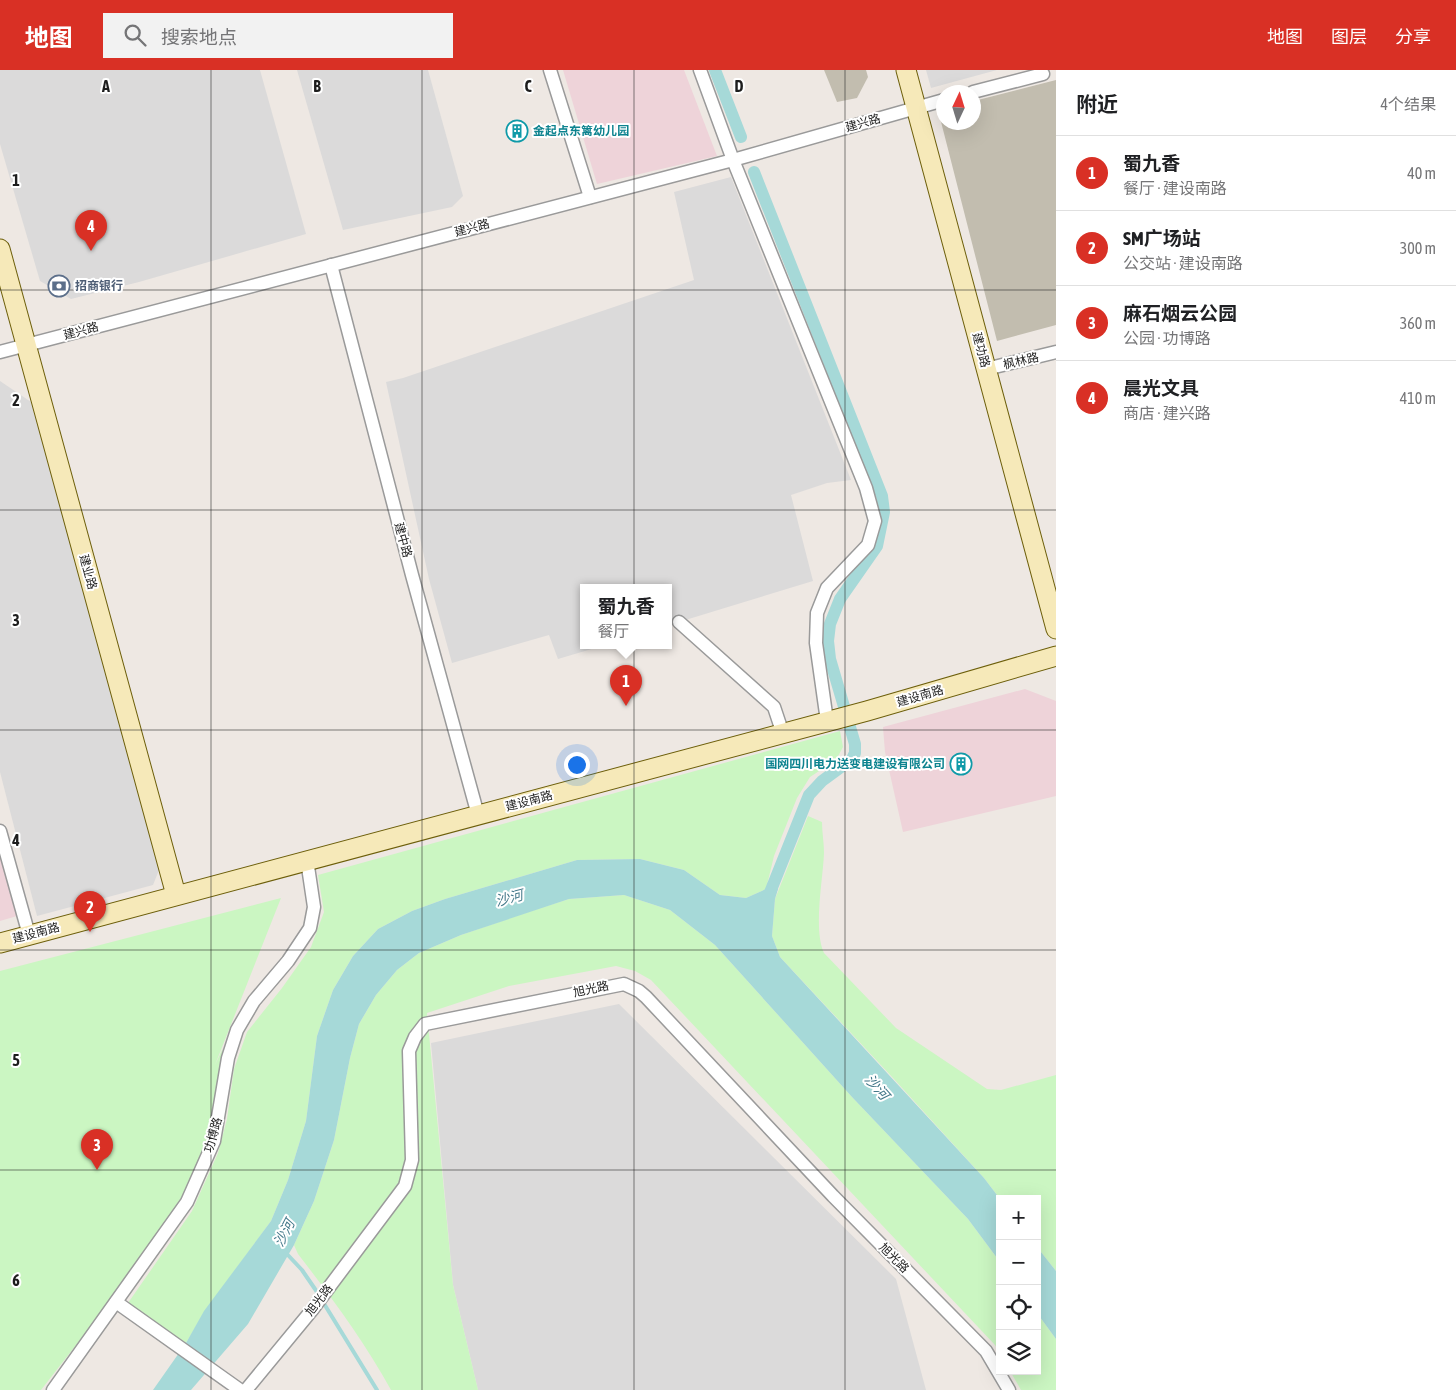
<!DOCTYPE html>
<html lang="zh">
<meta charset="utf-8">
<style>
body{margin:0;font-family:"Asap Condensed","Noto Sans SC",sans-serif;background:#f2f2f2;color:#202124}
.controls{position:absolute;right:15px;bottom:15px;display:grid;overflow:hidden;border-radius:0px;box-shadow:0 5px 20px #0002}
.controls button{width:45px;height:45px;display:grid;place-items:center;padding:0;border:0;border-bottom:1px solid #e0e0e0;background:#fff;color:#202124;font:25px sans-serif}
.compass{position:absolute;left:936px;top:15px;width:45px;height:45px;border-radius:50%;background:#fff;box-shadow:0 5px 20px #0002;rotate:4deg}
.you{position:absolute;left:576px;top:694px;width:18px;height:18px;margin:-12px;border:4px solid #fff;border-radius:50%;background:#1a73e8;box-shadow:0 0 0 8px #1a73e833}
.badge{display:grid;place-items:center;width:32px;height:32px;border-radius:50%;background:#d93025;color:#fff;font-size:16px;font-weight:700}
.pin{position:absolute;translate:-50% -41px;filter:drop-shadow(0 1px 2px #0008)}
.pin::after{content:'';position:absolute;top:26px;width:18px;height:15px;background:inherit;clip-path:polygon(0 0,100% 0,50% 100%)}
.popup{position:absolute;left:580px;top:514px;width:92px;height:65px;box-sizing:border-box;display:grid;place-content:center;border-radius:0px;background:#fff;filter:drop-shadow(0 1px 4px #0005);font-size:16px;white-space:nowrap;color:#757577}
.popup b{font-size:19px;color:#202124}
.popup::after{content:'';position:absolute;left:50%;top:100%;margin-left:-10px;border:10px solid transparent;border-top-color:#fff}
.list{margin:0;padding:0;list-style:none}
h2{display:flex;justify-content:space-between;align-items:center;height:65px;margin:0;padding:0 20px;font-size:21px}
h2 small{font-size:16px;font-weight:400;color:#757577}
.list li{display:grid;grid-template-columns:32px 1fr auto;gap:15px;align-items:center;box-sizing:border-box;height:75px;padding:0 20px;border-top:1px solid #e0e0e0}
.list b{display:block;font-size:19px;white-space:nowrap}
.list p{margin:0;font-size:16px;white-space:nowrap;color:#757577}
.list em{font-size:16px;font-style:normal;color:#757577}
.icon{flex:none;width:28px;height:28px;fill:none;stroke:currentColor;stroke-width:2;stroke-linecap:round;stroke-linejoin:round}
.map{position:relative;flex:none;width:1056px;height:1320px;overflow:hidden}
header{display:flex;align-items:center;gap:30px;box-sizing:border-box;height:70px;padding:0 25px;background:#d93025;color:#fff}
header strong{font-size:24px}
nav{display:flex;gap:28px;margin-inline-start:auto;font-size:18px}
.search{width:350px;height:45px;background:#f2f2f2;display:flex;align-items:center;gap:12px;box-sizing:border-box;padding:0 18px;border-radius:0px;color:#757577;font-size:19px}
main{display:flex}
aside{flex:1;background:#fff}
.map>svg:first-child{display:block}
.residential{fill:#dbdada}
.commercial{fill:#eed3d9}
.construction{fill:#c2bdaf}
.park{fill:#cbf6c2}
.water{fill:#a6d9d8}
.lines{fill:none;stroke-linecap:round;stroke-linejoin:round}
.stream{stroke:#a6d9d8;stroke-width:4}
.canal{stroke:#a6d9d8;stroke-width:12}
.street-casing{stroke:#9a9a9a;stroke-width:15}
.secondary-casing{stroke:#6d5f0b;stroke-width:21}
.street{stroke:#fff;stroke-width:12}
.secondary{stroke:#f6e9b9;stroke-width:19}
.grid{fill:none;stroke:#1d1d1d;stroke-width:1;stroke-opacity:0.55}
.labels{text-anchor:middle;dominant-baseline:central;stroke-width:4;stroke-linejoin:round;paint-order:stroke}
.street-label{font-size:12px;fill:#1d1d1d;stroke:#fff}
.culture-label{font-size:12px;font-weight:bold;fill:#0d838f;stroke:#fff;text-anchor:start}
.service-label{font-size:12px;font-weight:bold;fill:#4e5e75;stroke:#fff;text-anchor:start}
.water-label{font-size:14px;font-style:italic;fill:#437889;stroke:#fff}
.grid-label{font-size:16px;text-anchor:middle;font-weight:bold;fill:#1d1d1d;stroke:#fff;stroke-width:4;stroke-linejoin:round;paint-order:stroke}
</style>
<header>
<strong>地图</strong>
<div class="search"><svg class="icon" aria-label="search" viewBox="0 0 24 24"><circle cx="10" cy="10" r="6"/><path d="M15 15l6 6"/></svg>搜索地点</div>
<nav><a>地图</a><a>图层</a><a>分享</a></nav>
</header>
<main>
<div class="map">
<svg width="1056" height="1320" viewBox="0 0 1056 1320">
<rect width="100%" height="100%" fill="#eee8e3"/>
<g class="residential">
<path d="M0,0H260L306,164L139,212L71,229L40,211L0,74Z"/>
<path d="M297,0H428L463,126L452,137L343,160Z"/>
<path d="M926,0H997L931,18Z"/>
<path d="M731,107L851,410L827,413L791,425L813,511L669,555L668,517H584V575H605L558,589L549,565L452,593L429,509L386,312L403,308L694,210L674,122Z"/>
<path d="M0,311L31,332L161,795L153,815L37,846L0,702Z"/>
<path d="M619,934L896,1209L926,1320H478L453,1215L431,973Z"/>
</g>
<g class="commercial">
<path d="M563,0H684L717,86L597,114Z"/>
<path d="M1025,619L1056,631V726L903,762L885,682L883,657Z"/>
<path d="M0,787L17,846L0,851Z"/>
</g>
<g class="construction">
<path d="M824,0H866L868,7L857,28L837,32Z"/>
<path d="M1056,10V255L997,271L938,40L943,39L944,52H974V31Z"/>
</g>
<g class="park">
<path d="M840,661L843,677L836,690L810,707L797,728L774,786L766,819L746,828L720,825L684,800L640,789L577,790L445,829L412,841L378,859L353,886L333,920L317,966L306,1051L288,1110L271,1151L205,1241L186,1273L128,1233L192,1141L218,1083L227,1049L234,999L247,962L282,918L311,877L324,842L318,805Z"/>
<path d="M808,746L822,752C822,762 824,773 824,783C823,810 813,859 824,883L896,958L987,1019L1001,1020L1056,1005V1201L1037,1177V1129H1000L984,1108L893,1008L780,887L772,866L775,829Z"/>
<path d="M624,825L670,840L715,875L852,1027L968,1149L1000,1192V1283L995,1275L651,910L635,901L616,896L509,916L427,943L453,1215L478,1320H391C364,1271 332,1228 298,1184L294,1175L314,1131L334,1070L350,988L359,954L376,925L397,900L419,883L461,865L522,844L569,829Z"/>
<path d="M281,828L215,995L223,978L207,1073L183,1126L87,1261L41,1320H0V901Z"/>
<path d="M1037,1243L1056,1269V1320H1021L1010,1301H1037Z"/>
</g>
<g class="water">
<path d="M640,789L684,800L720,825L746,828L766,819L768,812L778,819L775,829L772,866L780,887L984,1108L1000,1129V1192L968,1149L852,1027L715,875L670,840L624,825L569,829L461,865L419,883L397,900L376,925L359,954L350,988L334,1070L314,1131L294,1175L248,1254L191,1320H153L186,1273L204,1241L271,1151L288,1110L306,1051L317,966L333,920L353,886L378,859L412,841L445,829L577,790Z"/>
<path d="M1037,1177L1056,1201V1269L1037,1243Z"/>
</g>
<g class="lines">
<path class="stream" d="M286,1183L302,1200L315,1219L377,1320"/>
<g class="canal">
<path d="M715,0L741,67"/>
<path d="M754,102L882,426L884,442L877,476L840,529L830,554L828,571L830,589L855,674V683L852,689L822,711L809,725L767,830"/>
</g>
<g class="street-casing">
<g id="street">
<path d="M550,0L590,127"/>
<path d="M700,0L733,90L866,418L875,451L868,475L827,518L817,543L816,573L827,651"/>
<path d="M973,22L1043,4"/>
<path d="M331,195L412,505L478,745"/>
<path d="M0,282L733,90L944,30"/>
<path d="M986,299L1056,282"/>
<path d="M679,552L774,637L783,664"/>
<path d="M0,761L29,865"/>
<path d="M116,1232L240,1320"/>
<path d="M53,1320L187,1132L214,1071L228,988L237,960L254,931L288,891L310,858L314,837L307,790"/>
<path d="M246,1320L312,1240L405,1116L412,1090L409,981L415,967L425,954L624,914L639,921L646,927L833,1126L986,1281L1009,1320"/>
</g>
</g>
<g class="secondary-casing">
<g id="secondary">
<path d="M906,0L1056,559"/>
<path d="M0,179L176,825"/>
<path d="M0,873L867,641L1056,586"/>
</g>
</g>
<use href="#street" class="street"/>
<use href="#secondary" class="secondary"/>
</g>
<path class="grid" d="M211,0V1320M422,0V1320M634,0V1320M845,0V1320M0,220H1056M0,440H1056M0,660H1056M0,880H1056M0,1100H1056"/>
<defs>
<g id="building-ring" transform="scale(1.125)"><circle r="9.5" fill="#fff" stroke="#0f9aa8" stroke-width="1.5"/><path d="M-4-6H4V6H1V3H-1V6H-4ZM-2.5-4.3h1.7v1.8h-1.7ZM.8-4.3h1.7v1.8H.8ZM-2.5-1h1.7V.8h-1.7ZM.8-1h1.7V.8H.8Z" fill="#0f9aa8"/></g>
<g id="bank-ring" transform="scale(1.125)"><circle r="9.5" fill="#fff" stroke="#5c6f8a" stroke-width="1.5"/><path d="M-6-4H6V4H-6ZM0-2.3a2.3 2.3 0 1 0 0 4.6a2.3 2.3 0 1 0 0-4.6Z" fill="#5c6f8a"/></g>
</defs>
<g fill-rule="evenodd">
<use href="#building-ring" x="517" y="61"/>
<use href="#bank-ring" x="59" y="216"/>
<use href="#building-ring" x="961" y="694"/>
</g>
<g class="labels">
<g class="street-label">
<text transform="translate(863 53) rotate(-16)">建兴路</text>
<text transform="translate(472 158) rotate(-15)">建兴路</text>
<text transform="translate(81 261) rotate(-15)">建兴路</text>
<text transform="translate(981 280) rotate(75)">建功路</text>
<text transform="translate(1021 291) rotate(-13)">枫林路</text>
<text transform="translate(403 470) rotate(75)">建中路</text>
<text transform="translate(88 502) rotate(75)">建业路</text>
<text transform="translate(920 626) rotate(-16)">建设南路</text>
<text transform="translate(529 731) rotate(-15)">建设南路</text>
<text transform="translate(36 863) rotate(-15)">建设南路</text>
<text transform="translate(591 919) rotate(-12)">旭光路</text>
<text transform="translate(213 1065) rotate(-74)">功博路</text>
<text transform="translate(894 1188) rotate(45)">旭光路</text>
<text transform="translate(319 1230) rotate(-52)">旭光路</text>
</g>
<g class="culture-label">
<text x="533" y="61">金起点东篱幼儿园</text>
<text x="945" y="694" text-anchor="end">国网四川电力送变电建设有限公司</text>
</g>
<g class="service-label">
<text x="75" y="216">招商银行</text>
</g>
<g class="water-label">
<text transform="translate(509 828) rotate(-14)">沙河</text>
<text transform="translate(877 1017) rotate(49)">沙河</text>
<text transform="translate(284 1163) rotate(-63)">沙河</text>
</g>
</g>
<g class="grid-label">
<text x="106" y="22">A</text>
<text x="317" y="22">B</text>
<text x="528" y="22">C</text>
<text x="739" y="22">D</text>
<text x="16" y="116">1</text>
<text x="16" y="336">2</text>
<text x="16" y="556">3</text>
<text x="16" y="776">4</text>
<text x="16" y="996">5</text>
<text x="16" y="1216">6</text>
</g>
</svg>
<div class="controls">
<button>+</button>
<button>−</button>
<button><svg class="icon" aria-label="locate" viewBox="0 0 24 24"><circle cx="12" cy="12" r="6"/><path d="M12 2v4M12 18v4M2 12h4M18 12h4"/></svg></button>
<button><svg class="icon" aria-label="layers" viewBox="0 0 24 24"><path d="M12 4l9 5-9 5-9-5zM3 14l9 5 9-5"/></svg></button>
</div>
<svg class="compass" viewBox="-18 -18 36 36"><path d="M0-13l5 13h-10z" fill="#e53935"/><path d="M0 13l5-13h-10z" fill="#757577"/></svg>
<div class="you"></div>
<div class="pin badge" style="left:626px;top:636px">1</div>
<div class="popup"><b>蜀九香</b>餐厅</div>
<div class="pin badge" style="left:90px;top:862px">2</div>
<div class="pin badge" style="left:97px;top:1100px">3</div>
<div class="pin badge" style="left:91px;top:181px">4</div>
</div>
<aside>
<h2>附近<small>4个结果</small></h2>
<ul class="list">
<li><span class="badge">1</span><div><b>蜀九香</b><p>餐厅 · 建设南路</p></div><em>40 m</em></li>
<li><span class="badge">2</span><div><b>SM广场站</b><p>公交站 · 建设南路</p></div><em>300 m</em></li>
<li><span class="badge">3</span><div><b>麻石烟云公园</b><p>公园 · 功博路</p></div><em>360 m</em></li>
<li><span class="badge">4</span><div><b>晨光文具</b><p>商店 · 建兴路</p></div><em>410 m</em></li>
</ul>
</aside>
</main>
